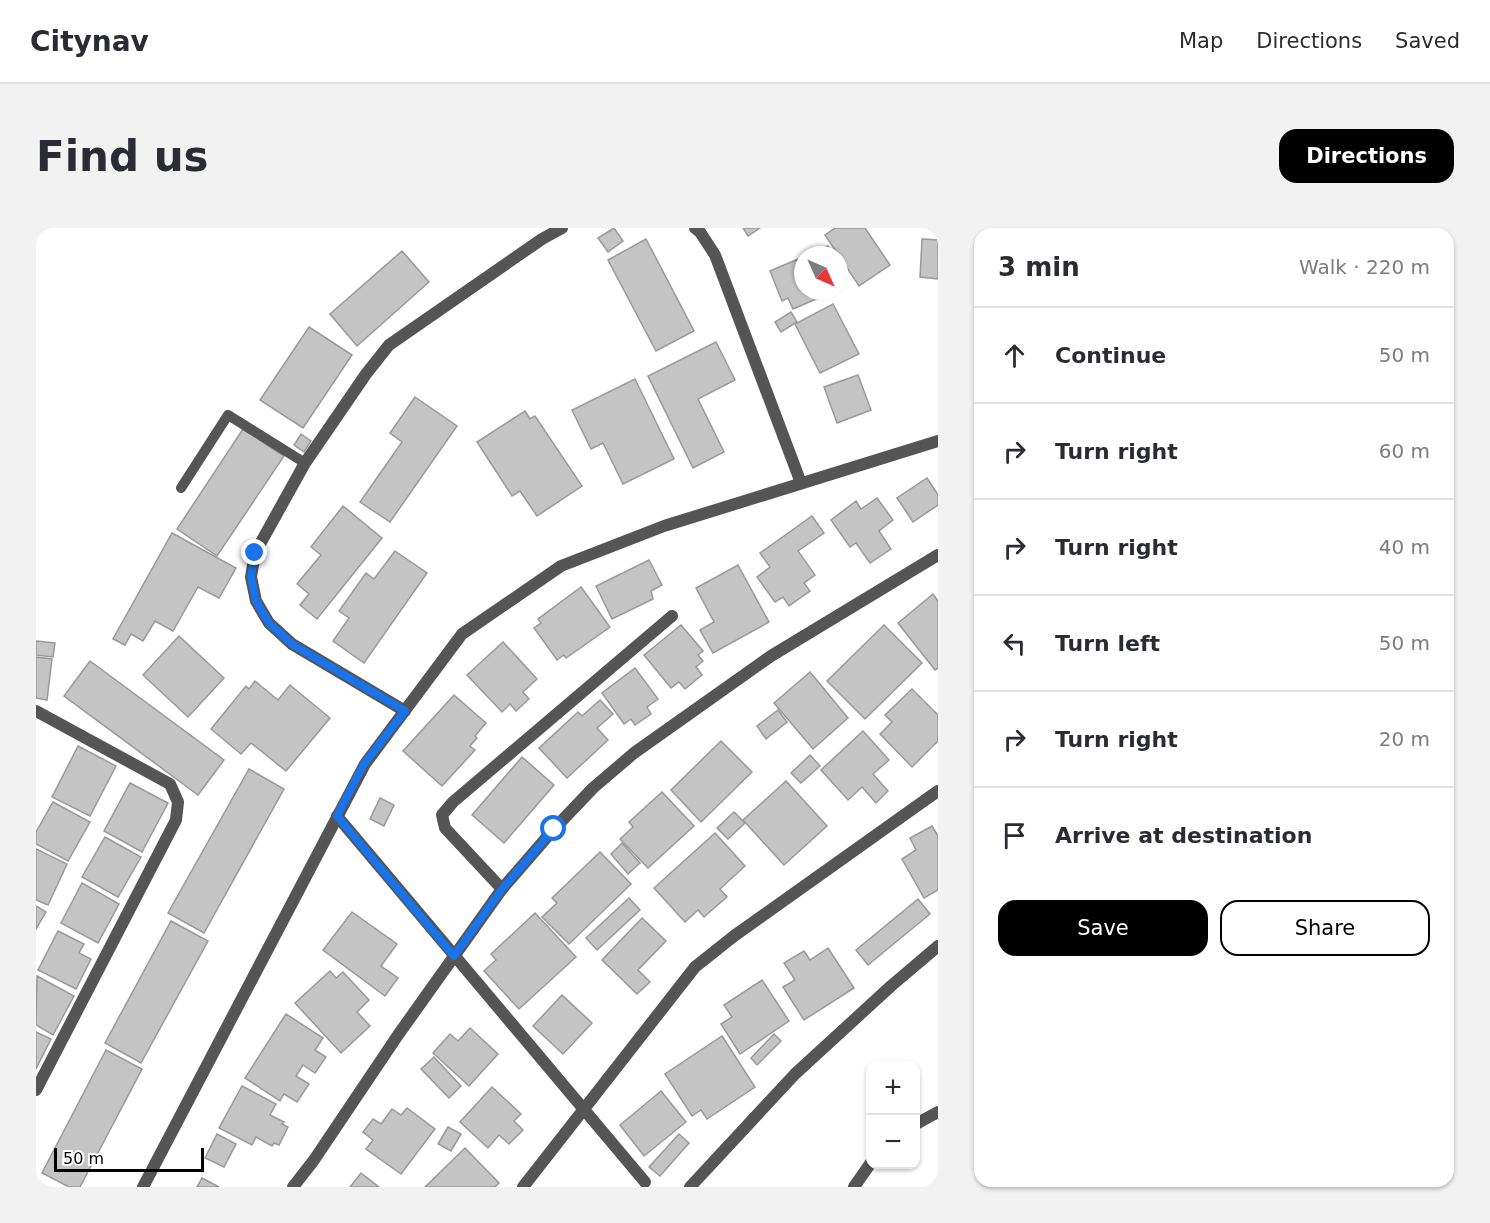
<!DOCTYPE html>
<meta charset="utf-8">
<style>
body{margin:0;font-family:"DejaVu Sans",sans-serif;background:#f2f2f3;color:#2b2b33}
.controls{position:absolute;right:18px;bottom:18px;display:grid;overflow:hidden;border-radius:12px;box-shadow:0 2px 4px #0004}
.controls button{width:54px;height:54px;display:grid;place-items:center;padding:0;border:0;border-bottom:2px solid #e1e1e2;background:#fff;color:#2b2b33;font:30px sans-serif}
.compass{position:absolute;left:758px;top:18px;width:54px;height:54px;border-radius:50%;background:#fff;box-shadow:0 2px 4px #0004;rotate:135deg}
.scale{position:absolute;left:18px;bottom:15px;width:150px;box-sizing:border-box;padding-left:6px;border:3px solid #000;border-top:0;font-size:16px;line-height:21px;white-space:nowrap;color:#000;-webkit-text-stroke:4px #fff;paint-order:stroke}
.stop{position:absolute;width:18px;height:18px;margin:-14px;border:4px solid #1a73e8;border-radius:50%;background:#fff}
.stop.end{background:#1a73e8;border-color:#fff;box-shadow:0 2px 6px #0008}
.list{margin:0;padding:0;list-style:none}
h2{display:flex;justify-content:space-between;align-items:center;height:78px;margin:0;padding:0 24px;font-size:26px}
h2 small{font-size:20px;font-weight:400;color:#7c7c81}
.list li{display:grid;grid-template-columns:39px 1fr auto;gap:18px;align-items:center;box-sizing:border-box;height:96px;padding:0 24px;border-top:2px solid #e1e1e2}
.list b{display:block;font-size:22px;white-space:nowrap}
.list em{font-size:20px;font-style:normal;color:#7c7c81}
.actions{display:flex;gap:12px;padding:18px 24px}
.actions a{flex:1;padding:14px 0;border:2px solid #000;border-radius:18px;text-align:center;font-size:21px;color:#000}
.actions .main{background:#000;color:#fff}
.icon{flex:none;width:33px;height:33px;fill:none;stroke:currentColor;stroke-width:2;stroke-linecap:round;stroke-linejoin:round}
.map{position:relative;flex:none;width:902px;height:959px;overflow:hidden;border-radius:18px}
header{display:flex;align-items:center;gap:36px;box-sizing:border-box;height:84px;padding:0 30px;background:#fff;border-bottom:2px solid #e1e1e2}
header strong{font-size:28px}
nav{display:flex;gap:33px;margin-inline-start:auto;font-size:21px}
.intro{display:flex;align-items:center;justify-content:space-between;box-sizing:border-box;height:144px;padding:0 36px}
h1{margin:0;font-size:42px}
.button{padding:15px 27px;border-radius:18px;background:#000;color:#fff;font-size:21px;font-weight:700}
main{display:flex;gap:36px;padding:0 36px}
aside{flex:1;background:#fff;border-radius:18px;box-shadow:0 2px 4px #0004}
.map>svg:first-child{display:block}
.building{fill:#c4c4c4;stroke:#999;stroke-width:1.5}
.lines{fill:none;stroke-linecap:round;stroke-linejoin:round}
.service{stroke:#555;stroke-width:10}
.minor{stroke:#555;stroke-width:12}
.route{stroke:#1a73e8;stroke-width:8}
</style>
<header>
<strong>Citynav</strong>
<nav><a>Map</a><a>Directions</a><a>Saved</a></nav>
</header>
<div class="intro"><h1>Find us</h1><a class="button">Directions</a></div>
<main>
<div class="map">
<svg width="902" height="959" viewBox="0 0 902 959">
<rect width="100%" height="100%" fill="#fff"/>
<g class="building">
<path d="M578,0L587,13L572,24L562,10Z"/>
<path d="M707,0H724L712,8Z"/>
<path d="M799,0H829L854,37L823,58L789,7Z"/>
<path d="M610,11L658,103L620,123L572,32Z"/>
<path d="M886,11L902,12V51L884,49Z"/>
<path d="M792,18L796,27H771Z"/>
<path d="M366,23L393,54L321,118L294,86Z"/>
<path d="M767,29V63H799L757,81L752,70L746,73L734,43Z"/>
<path d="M797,76L823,126L784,145L759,96Z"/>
<path d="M755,84L761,94L745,104L739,94Z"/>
<path d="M273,99L316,127L267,200L224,172Z"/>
<path d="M680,114L699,152L662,171L688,224L657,240L612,148Z"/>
<path d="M822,147L835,182L801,195L788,159Z"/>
<path d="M599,151L638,231L587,256L567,215L555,221L536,182Z"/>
<path d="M379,169L421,198L354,294L324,274L366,214L354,205Z"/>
<path d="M489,183L494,191L499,188L546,258L501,288L484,263L476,268L441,214Z"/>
<path d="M207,201L248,228L181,328L141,301Z"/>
<path d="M265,206L275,213L268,224L258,217Z"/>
<path d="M891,250L902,267V277L877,294L861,270Z"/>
<path d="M841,270L857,292L843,303L855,321L834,335L820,315L814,319L795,292L820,273L825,281Z"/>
<path d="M307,278L346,310L281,391L264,377L273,366L261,356L285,327L275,319Z"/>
<path d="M776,288L788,305L762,323L779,347L768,355L774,363L753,378L747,369L739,374L721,349L734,339L724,325Z"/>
<path d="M136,305L200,340L183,370L162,359L137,403L119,393L107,413L95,406L89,417L77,411Z"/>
<path d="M359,323L391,345L328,435L297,413L313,390L303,383L330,345L338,351Z"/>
<path d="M613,332L626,357L615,363L617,371L576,391L560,358Z"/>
<path d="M702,337L733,394L677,425L664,402L678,394L660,360Z"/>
<path d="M545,359L574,399L530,430L528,427L521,432L498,400L505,395L502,391Z"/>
<path d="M897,366L902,373V440L899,442L862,395Z"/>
<path d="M645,397L667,423L662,427L667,433L660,439L666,447L649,461L643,454L635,460L608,427Z"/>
<path d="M848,397L886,435L829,491L791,453Z"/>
<path d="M143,408L188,450L152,489L107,447Z"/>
<path d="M0,413L19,415L17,429L0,427Z"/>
<path d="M467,414L501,451L487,464L493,471L480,483L474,476L466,484L431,447Z"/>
<path d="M0,429L16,431L11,472L0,470Z"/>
<path d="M54,433L188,532L162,567L28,468Z"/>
<path d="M599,440L622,471L611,479L615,486L599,497L595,491L588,496L566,465Z"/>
<path d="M774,444L812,490L777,521L738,475Z"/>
<path d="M219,453L242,472L254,457L294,490L250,543L215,515L205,526L175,501L210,458L213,461Z"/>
<path d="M876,461L902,487V513L876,539L844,506L856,494L849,487Z"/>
<path d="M418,467L450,495L439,508L441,510L434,518L439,522L406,558L367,523Z"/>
<path d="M564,472L577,486L561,500L572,512L531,550L503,520L542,484L546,488Z"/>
<path d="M742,482L751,494L730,511L721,498Z"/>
<path d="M827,503L853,532L837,546L852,563L840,575L826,559L812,572L785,542Z"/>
<path d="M685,513L716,544L665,594L635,562Z"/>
<path d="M42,518L80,538L54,588L16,569Z"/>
<path d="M774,527L784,538L765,555L755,545Z"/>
<path d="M486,529L518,557L468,615L436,587Z"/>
<path d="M213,541L248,561L168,705L132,685Z"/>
<path d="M750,553L791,598L748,637L707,592Z"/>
<path d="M94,555L132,575L106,624L68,603Z"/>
<path d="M626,564L658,598L612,640L584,611L597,599L593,594Z"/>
<path d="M344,570L358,577L348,598L334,591Z"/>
<path d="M17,574L54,594L32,633L0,616V604Z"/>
<path d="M698,584L709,595L692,611L681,600Z"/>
<path d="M896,598L902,608V662L888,670L866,631L880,622L874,610Z"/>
<path d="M679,605L709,638L684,661L691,669L668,689L662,682L649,694L618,660Z"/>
<path d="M69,609L105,629L82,669L46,649Z"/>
<path d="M586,615L604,635L592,646L575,626Z"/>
<path d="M0,621L31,636L12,677L0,672Z"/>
<path d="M564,624L595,656L533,716L506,689L521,675L516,670Z"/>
<path d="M46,655L83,676L62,715L25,695Z"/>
<path d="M593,670L604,682L561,722L550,710Z"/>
<path d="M882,671L894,686L832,737L820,722Z"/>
<path d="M0,678L10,684L0,701Z"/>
<path d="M316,684L361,716L345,738L362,750L349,768L287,722Z"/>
<path d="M499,685L540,729L483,781L448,743L460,732L455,726Z"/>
<path d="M606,690L630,713L602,742L614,754L601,766L566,732Z"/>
<path d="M135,693L172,713L105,835L69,815Z"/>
<path d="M22,703L48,716L43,725L55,731L40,761L2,742Z"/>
<path d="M792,720L818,760L768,792L747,759L759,752L748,735L768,723L774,732Z"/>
<path d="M294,743L300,750L307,744L333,772L321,784L334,798L305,825L259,775Z"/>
<path d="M1,748L38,768L17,807L0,797Z"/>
<path d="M726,752L753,793L704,826L685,796L696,789L688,777Z"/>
<path d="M526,767L556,795L527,826L497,798Z"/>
<path d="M250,786L287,810L279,822L290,829L279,845L267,837L260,848L273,856L261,874L248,866L244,873L209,850Z"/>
<path d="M434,800L462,826L433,858L397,825L414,806L422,813Z"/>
<path d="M0,804L15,811L0,841Z"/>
<path d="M738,806L745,813L721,837L715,830Z"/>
<path d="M686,808L719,859L671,891L665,882L656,888L629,846Z"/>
<path d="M70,822L106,841L44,959H33L6,945Z"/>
<path d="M398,829L425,858L413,870L385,841Z"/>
<path d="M206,858L240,876L234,887L248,894L246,896L252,899L243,917L238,915L236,918L220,909L216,917L183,900Z"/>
<path d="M456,859L485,886L478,893L487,902L473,916L463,907L452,920L424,894Z"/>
<path d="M625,863L650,894L608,928L584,897Z"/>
<path d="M371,880L399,901L365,946L330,921L337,912L327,904L337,891L345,896L356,881L365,887Z"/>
<path d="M412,899L425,906L415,923L402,916Z"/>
<path d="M181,906L200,916L188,939L169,930Z"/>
<path d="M643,906L653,915L624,948L613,939Z"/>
<path d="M429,920L463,955L459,959H389Z"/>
<path d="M325,945L343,959H314Z"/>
<path d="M166,950L183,959H161Z"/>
</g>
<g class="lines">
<path class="service" d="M145,260L192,187L269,235"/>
<g class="minor">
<path d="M659,0L664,4L679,27L765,255"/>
<path d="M0,483L134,556L142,574L140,592L0,862"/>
<path d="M369,483L256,416L233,395L220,373L215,349L219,325L269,235L330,146L353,117L506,11L526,0"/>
<path d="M301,588L609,954"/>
<path d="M466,661L409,600L406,587L417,574L636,388"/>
<path d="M880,896L902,884"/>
<path d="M107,959L329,536L426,406L525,338L628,298L902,213"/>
<path d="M257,959L278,932L362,807L466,661L518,601L557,560L598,525L735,428L902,327"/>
<path d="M487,959L659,739L698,708L902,563"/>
<path d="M654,959L759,846L855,758L902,718"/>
<path d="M818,959L834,936"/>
</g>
</g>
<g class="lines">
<path class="route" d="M219,325L215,349L220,373L233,395L256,416L369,483L328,536L301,588L418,728L466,661L518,601"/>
</g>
</svg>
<div class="controls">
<button>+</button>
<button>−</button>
</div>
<svg class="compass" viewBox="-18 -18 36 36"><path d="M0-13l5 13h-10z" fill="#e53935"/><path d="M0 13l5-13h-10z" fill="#7c7c81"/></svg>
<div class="scale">50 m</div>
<div class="stop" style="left:518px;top:601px"></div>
<div class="stop end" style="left:219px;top:325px"></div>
</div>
<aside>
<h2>3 min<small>Walk · 220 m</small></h2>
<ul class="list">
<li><svg class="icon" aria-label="ahead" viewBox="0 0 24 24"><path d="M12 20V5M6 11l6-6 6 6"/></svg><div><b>Continue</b></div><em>50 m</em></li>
<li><svg class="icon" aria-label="right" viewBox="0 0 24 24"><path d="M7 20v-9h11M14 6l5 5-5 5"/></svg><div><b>Turn right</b></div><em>60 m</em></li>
<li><svg class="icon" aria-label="right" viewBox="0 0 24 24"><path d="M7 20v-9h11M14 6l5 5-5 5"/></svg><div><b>Turn right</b></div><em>40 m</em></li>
<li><svg class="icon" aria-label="left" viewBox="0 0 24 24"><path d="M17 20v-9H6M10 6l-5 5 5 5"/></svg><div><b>Turn left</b></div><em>50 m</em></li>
<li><svg class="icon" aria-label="right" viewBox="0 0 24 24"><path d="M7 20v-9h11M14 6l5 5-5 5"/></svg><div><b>Turn right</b></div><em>20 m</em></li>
<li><svg class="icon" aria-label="arrive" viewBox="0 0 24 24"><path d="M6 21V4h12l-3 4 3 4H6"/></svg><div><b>Arrive at destination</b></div></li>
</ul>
<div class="actions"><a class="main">Save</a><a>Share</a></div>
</aside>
</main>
